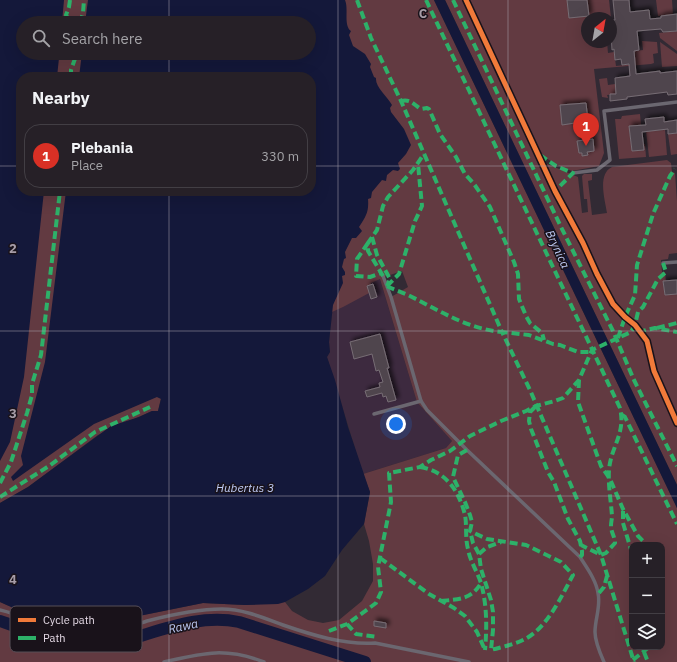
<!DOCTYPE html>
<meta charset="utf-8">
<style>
body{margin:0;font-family:"IBM Plex Sans",sans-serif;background:#2e282f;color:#f1f3f6}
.controls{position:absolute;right:12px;bottom:12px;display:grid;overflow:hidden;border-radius:8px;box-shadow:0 4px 16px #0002}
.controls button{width:36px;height:36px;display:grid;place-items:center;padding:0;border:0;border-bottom:1px solid #423e44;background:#262027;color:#f1f3f6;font:20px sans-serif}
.compass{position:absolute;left:581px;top:12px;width:36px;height:36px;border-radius:50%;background:#262027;box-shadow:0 4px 16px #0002;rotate:31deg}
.you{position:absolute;left:396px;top:424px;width:14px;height:14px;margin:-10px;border:3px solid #fff;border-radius:50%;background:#1a73e8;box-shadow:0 0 0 6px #1a73e833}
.badge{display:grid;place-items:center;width:26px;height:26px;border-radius:50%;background:#d93025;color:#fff;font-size:13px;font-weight:700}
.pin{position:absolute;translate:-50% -33px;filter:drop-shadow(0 1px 2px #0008)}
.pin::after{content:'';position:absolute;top:21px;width:14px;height:12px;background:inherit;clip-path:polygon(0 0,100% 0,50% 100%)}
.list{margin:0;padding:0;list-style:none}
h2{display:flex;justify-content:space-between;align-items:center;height:52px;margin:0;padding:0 16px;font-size:17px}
h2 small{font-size:13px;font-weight:400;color:#a4a3a7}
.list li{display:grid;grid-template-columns:26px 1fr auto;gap:12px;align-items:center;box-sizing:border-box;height:64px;margin:0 8px 8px;padding:0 8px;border:1px solid #423e44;border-radius:16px}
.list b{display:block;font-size:15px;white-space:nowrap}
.list p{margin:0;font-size:13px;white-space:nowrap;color:#a4a3a7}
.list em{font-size:13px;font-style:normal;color:#a4a3a7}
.icon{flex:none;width:22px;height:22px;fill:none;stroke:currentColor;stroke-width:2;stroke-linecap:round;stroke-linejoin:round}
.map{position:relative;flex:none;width:677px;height:662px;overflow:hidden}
.search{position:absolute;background:#262027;box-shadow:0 4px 16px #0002;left:16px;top:16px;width:300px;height:44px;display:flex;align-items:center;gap:10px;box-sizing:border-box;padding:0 14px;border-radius:22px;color:#a4a3a7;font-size:15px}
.panel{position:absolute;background:#262027;box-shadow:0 4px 16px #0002;left:16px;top:72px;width:300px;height:124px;border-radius:16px}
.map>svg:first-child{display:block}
.built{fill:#3d2a3f}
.green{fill:#623a41;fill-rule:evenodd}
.water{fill:#14183a}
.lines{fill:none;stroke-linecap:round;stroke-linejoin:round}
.river{stroke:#14183a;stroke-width:12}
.building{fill:#50444d;stroke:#766d74;filter:url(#shadow)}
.lane{stroke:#6b6770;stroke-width:3.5}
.quiet{stroke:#2db169;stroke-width:4;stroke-dasharray:8 4;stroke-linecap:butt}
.cycleway-casing{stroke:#19121a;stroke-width:8}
.cycleway{stroke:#f17a3a;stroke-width:5}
.grid{fill:none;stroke:#a69ca7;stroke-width:1;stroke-opacity:0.55}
.labels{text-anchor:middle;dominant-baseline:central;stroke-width:3;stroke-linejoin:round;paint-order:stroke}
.water-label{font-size:12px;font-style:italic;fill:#becaf5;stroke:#19121a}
.key{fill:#19121a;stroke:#564e57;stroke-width:1}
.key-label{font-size:11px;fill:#e4d9e5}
.grid-label{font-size:13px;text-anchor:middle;font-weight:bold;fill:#a69ca7;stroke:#19121a;stroke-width:3;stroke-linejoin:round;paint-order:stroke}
</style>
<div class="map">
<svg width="677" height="662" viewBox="0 0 677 662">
<defs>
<filter id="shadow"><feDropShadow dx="3" dy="-3" stdDeviation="2" flood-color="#0009"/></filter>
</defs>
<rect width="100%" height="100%" fill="#322a34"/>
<path class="built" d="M379,276L417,402L452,441L446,448L363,474L327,357L330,352L329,342L333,305Z"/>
<g class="green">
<path d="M0,0H434L677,508V662H371L335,652L242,622L224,618H209L174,624L100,643L84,644L68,641L0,618V602L18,610L74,625L109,622L203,603L245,605L285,602L292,611L308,620L323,623L339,620L362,601L373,581V564L369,541L364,524L370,492L363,474L446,448L452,441L417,402L380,279L371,283V292L343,307L199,372L157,397L161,398L158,411H152L98,435L28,487L0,503ZM23,23H309V53H23ZM21,77H311V191H21ZM402,271L408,287L391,297L384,277ZM632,545H662V647H632Z"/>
<path d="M445,0H609L611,18H587V42H607L608,53L614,52L616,66L635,64L634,51L643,50L642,41L657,42L658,53L653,54L654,63L651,64L594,69L604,153L599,166L572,171L561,167L544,157L545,163L578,177L582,213L588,212L587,199H584L582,176L584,174H592V180L588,181L592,215L607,213C605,200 597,174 612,167L667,160L671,163L672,172L675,173L677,201V253L669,254L668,259L661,260L662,272H665L666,281L663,282L665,295L677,294V485Z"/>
<path d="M656,0H672L673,15L658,16Z"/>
<path d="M677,31V51L660,38L659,33Z"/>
<path d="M660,42L677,54V66L662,67Z"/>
<path d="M607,78L608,85L615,84L616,94L607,95L608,98L602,97L599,79Z"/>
<path d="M640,114L641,125L629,127L632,151L644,150L643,144H645L646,157L619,159L615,119H621L622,116Z"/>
<path d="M665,130L667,155L649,157L646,131Z"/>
<path d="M677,133V154L671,155L668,134Z"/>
<path d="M206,622H225L241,625L357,662H0V623C32,633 66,649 100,648L173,629Z"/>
</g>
<g class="water">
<path d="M0,0H64L62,23H23V53H61L59,58L57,77H21V191H44L24,377L10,442L0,461Z"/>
<path d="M88,0H345C349,9 343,25 351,31L349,35L353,46L365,54L371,64L370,67L374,77L376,78C375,87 387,96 392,105L390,108L391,112L404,129L411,145L406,154L398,163L400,169L398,171L393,170L387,175L386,181L382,180L372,192L371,198L368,199C369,212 366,216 359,227L362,231L356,238H352L345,252L346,258L344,259L342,267L345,272V275L342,276L343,283L333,305L329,342L330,352L327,357L335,380L348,427L370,492L364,524L342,550L325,576L308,589L285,602L278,604L245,605L203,603L109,622L74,625L18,610L0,602V503L28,487L111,426L139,417L152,411H158L161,399L157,397L94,424L13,481L11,477L23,465L21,456L45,362L66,191H311V77H79L82,53H309V23H85Z"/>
<path d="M434,0H445L677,485V508Z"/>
</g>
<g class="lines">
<path class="river" d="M0,621C25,629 66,647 91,646C105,646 117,642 130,639C165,629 202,614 239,622L365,662"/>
</g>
<g class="building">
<path d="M567,0H587L589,16L569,18Z"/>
<path d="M613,0H629L630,12L649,10L650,19L661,18V16L677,14V31L663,32L661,29L637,31L639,50L634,51L636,74L660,71V73L677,71V94L668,95L667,92L627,97V99L610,101V94H616L615,78L630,76L629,64L622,65L621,59L615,60L614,49L612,50L611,33H613L611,20H615Z"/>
<path d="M586,103L588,121L562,125L560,105Z"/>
<path d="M664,117V122L677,120V133L668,134V129L642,132L644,150L632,151L629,126L646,125L645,119Z"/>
<path d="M593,139L594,151L587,152L588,155L582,156V153H579L577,141Z"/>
<path d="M677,280V294L665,295L663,281Z"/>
<path d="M373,284L377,297L371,299L367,286Z"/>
<path d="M380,334L389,368H387L396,400L388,402L386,396L383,397L382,393L367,397L365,391L380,387L379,383L383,382L379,370L376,371L372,354L354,359L350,342Z"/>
<path d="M374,621L386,623V628L374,626Z"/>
</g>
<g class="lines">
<g class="lane">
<path d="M573,173L597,170L610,160L604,111L677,102"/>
<path d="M663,263L677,262"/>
<path d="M383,276L391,297L421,401L427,410L467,450L580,557C587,568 596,580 598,593C601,606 595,619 595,632C595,642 600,653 604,662"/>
<path d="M374,414L421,401"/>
<path d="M0,610C33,618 65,636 100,634C116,632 132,626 147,621C170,615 197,609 222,609C243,609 264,618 283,625C312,635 344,645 375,643L469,662"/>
<path d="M164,662C203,653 225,647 264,662"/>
</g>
<g class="quiet">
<path d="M70,0L69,7L66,15L71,23"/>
<path d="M357,0L371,38L401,101L502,332L529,335L553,344L560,345L578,352H591"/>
<path d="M426,0L620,408C626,434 611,446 609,470C608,486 611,501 612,516C612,519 611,522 611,526C611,532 615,537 615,543L606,553L601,555L581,545"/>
<path d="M453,0L561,227L613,331L634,380L677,466"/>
<path d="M80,23L83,13L84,0"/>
<path d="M71,77V70L77,53"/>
<path d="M401,101C411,99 413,104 421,109L427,108L429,109L440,134L456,157L465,174L474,184L490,207L514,262L518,274L519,299L526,316L530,323L542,333L544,340"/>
<path d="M540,155L556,166L573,173L555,191"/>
<path d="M372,237L377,255L390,279L387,286"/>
<path d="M368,243L357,259L356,276L370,277L381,273"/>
<path d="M383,276L368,251V243L377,230L383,206L388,197L413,170L424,154"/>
<path d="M387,286C394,290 402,292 410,296C440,311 468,329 502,332L530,390L601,555L634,662"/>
<path d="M387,286L399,274L415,221L422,206L418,164"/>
<path d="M657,328L677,323"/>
<path d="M638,332L655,328L677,332"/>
<path d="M618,338L625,317L635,295L637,265L653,214L670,176L675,169"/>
<path d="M579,380L578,402L601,466L610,479L623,509L638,536L647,545"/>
<path d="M535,407L530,412L529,421L531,429L548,472L554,482L568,519L580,541L582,551V555L580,557"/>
<path d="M622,415L625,417L677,524"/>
<path d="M467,450L458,455L453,477L465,502L470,515L472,522L470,531L473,543L479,554L481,569L491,600L493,612V630L491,650C501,647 513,645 523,640C547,629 561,597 573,575L561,562L526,545L487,539L470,531"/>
<path d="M420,467C446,471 459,491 465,515C467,526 465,538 468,549C470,561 477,571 481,583C487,605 487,627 485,650"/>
<path d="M0,483L11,462L27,413L32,395V384L41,355L60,191"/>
<path d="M0,497L49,466L95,432L150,407"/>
<path d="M623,511V523L632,553"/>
<path d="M479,554L487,547L501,542"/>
<path d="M380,558L429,594L454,608L465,616L477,632L485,650"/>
<path d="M599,593L604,587L607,576"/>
<path d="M441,601C459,599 471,600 481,583"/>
<path d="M347,624L356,634L378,637"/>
<path d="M329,631L347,624L368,609L376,603L381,592L378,567L391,502L389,473L420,467L431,460L450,451L470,436L501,421L526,411L536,406L555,401L563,398L579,380L591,352L594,349L631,332L635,325L638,312L643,307L658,279L666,272L663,263"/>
<path d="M644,652L648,662"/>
<path d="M633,660L649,647"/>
</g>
<g class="cycleway-casing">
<path id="cycleway" d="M466,0L555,191L583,243L597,274L613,304L625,317L635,325L647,341L654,371L677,423"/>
</g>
<use href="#cycleway" class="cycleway"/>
</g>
<path class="grid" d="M169,0V23M338,0V662M508,0V662M169,53V77M0,166H21M311,166H677M169,191V662M0,331H677M0,496H677"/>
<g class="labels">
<g class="water-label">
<text transform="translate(558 249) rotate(65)">Brynica</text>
<text x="245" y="487">Hubertus 3</text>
<text transform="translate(183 626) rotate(-12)">Rawa</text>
</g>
</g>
<rect x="10" y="606" width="132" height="46" rx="6" class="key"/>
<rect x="18" y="618" width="18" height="4" fill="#f17a3a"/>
<rect x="18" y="636" width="18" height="4" fill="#2db169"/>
<g class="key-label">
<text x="43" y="624">Cycle path</text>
<text x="43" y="642">Path</text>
</g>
<g class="grid-label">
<text x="423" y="18">C</text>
<text x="13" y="253">2</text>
<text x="13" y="418">3</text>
<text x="13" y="584">4</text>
</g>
</svg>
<div class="controls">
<button>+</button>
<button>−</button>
<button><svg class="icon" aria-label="layers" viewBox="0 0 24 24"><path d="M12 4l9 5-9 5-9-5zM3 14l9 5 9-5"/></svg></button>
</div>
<svg class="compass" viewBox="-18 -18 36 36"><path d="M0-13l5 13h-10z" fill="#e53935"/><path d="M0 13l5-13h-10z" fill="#a4a3a7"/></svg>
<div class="you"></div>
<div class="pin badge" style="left:586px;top:146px">1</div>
<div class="search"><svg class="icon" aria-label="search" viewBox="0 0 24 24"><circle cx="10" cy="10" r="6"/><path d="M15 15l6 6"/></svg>Search here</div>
<section class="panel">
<h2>Nearby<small></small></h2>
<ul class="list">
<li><span class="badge">1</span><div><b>Plebania</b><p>Place</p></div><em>330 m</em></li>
</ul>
</section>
</div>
